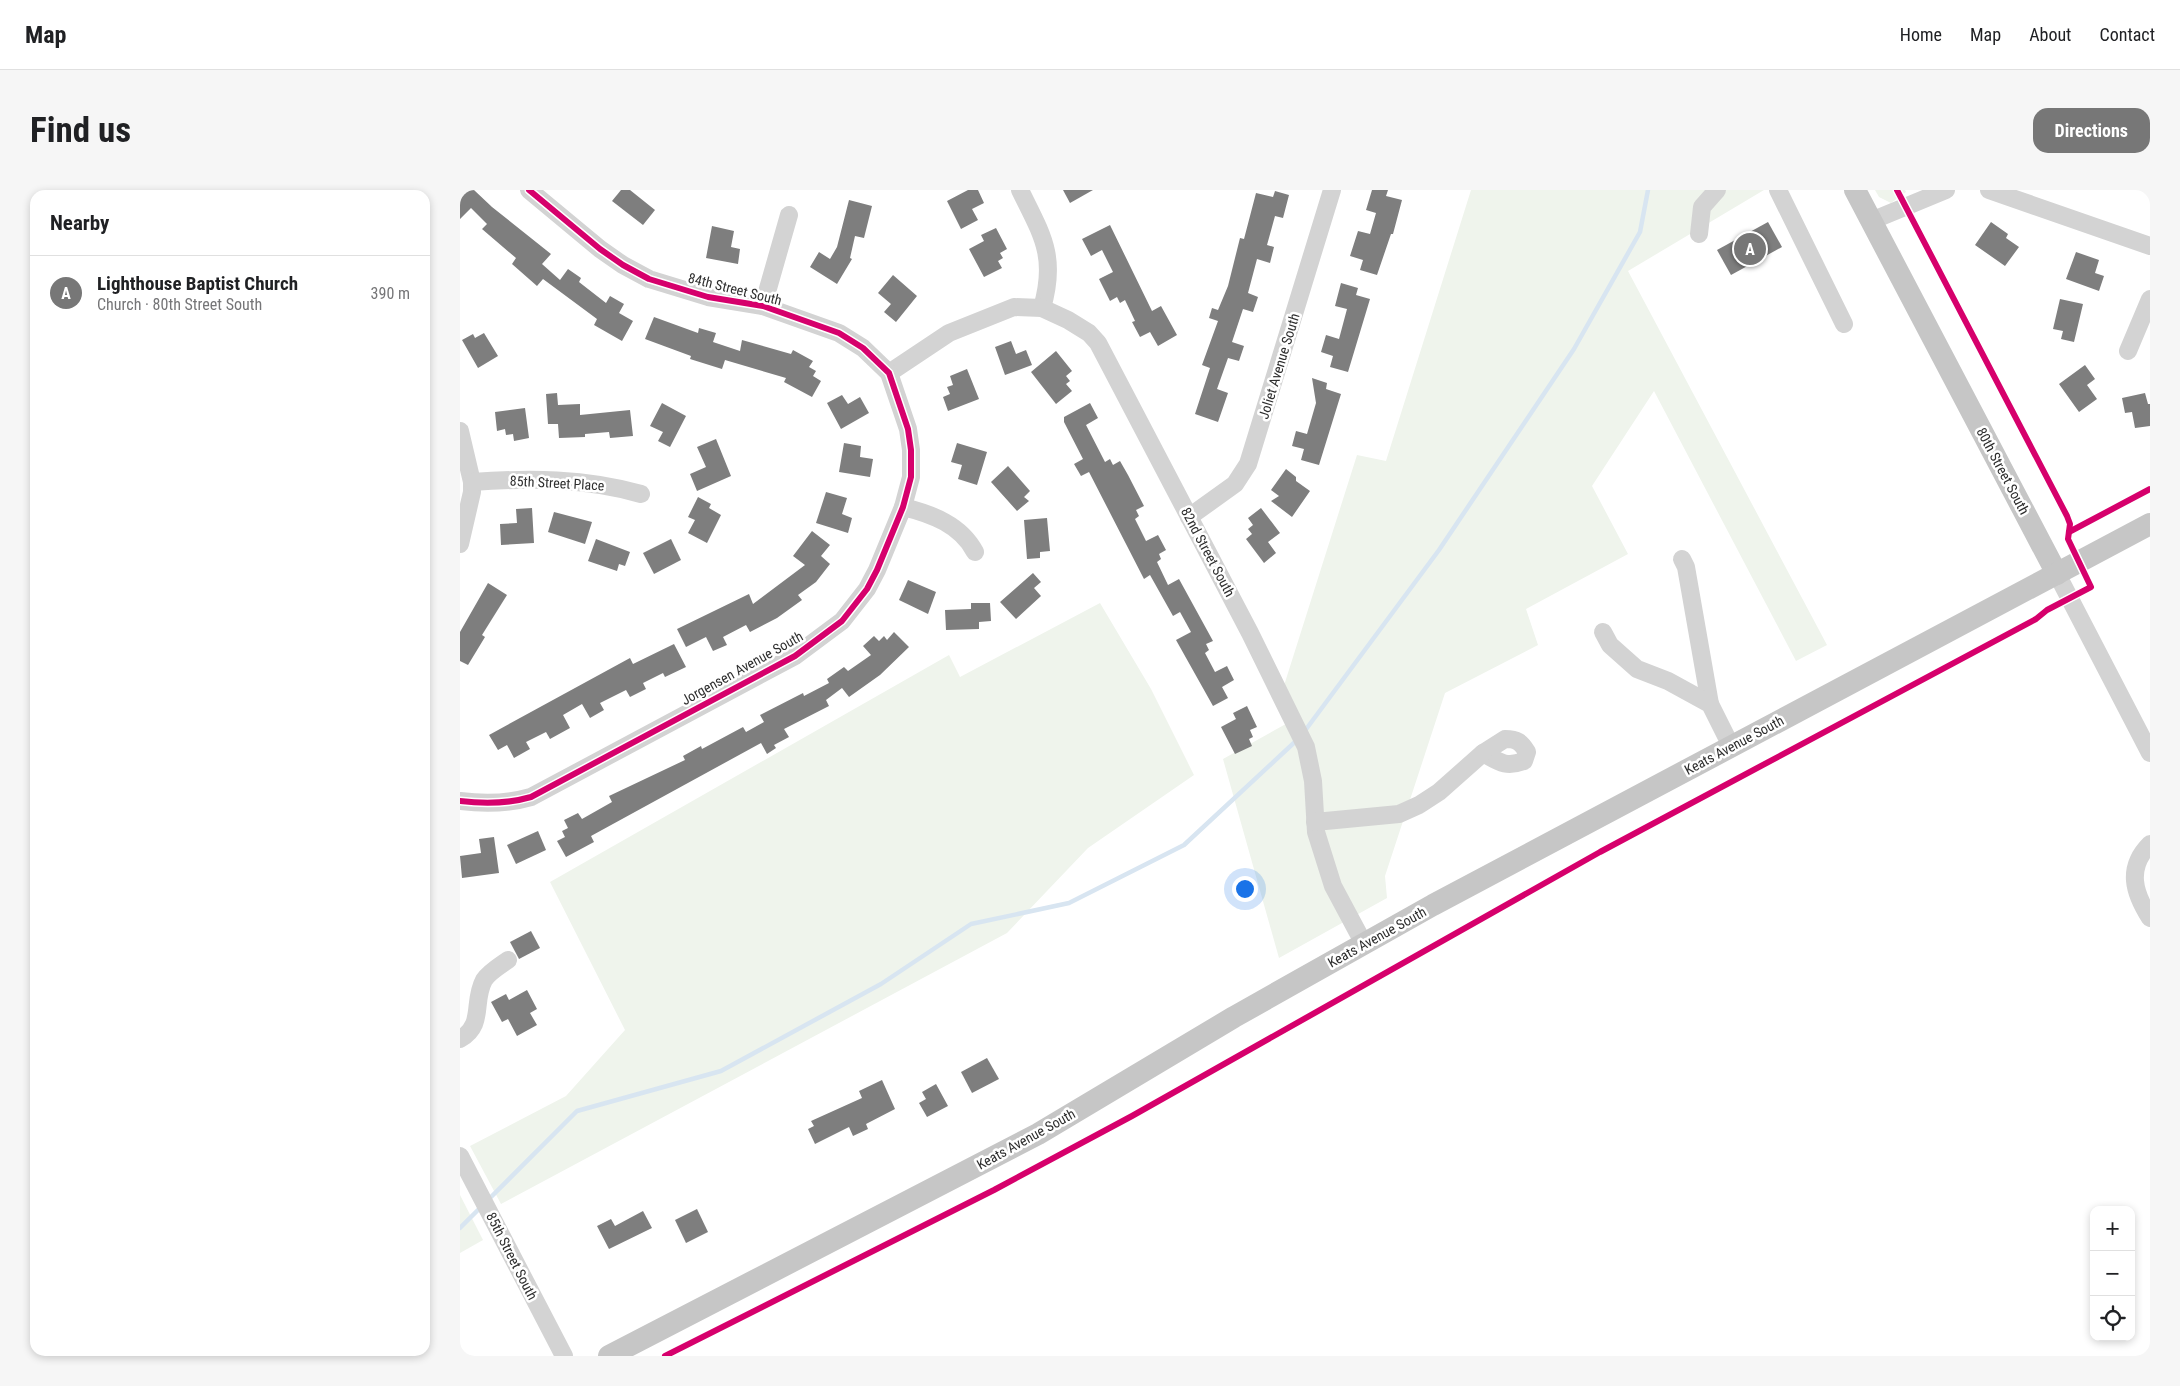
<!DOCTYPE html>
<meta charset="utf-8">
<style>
body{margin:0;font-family:"Roboto Condensed",sans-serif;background:#f6f6f6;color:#202124}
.controls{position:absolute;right:15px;bottom:15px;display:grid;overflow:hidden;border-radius:10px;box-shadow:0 2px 8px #0003}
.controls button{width:45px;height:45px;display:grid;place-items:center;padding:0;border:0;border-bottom:1px solid #e0e0e0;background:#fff;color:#202124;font:25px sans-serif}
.you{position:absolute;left:784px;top:698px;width:18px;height:18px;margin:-12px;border:4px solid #fff;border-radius:50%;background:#1a73e8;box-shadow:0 0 0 8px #1a73e833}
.badge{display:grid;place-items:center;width:32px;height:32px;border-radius:50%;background:#777;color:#fff;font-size:16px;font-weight:700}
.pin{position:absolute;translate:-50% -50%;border:2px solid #fff;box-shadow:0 1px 5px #0006}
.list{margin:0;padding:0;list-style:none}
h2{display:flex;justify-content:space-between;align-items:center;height:65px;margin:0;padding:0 20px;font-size:21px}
h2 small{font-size:16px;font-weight:400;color:#757577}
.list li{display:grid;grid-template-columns:32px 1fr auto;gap:15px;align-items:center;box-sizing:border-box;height:75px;padding:0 20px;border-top:1px solid #e0e0e0}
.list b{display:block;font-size:19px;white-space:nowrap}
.list p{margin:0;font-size:16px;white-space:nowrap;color:#757577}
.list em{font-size:16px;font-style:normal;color:#757577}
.icon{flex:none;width:28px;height:28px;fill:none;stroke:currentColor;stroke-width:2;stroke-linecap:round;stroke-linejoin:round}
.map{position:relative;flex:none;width:1690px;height:1166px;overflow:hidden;border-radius:15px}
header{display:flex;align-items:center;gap:30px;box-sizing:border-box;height:70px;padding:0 25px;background:#fff;border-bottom:1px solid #e0e0e0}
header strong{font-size:24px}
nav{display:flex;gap:28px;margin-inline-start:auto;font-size:18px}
.intro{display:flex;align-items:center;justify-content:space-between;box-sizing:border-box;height:120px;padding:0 30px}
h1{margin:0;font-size:35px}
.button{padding:12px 22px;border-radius:15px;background:#777;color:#fff;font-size:18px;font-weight:700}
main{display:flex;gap:30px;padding:0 30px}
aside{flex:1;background:#fff;border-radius:15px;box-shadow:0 2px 8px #0003}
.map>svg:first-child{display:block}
.green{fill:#eff4ec}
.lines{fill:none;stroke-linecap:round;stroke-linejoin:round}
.stream{stroke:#d8e5f1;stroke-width:4.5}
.building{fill:#7e7e7e}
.minor{stroke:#d3d3d3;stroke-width:18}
.major{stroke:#c6c6c6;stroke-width:22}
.cycleway-casing{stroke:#fff;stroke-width:9}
.cycleway{stroke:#d6006c;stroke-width:6}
.labels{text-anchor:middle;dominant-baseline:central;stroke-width:5;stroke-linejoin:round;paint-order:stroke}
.street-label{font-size:14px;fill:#2e2e2e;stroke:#fff}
</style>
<header>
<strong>Map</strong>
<nav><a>Home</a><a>Map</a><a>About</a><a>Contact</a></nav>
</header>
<div class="intro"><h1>Find us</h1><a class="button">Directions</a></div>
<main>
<aside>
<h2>Nearby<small></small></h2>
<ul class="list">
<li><span class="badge">A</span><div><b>Lighthouse Baptist Church</b><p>Church · 80th Street South</p></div><em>390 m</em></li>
</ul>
</aside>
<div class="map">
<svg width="1690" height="1166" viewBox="0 0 1690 1166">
<rect width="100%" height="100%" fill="#fff"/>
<g class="green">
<path d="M1011,0H1304L1168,81L1367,455L1336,471L1194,201L1132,296L1168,364L1066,419L1078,455L985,503L925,686L927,708L819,768L763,569L833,530L821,505L897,265L926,271Z"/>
<path d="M1415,0H1445L1446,2L1431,13L1419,7Z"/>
<path d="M640,413L691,499L734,585L628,658L547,743L41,1014L10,956L106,906L165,840L90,692L489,465L500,487Z"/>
<path d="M0,1005L23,1050L0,1063Z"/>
</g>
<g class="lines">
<g class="stream">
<path d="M844,542L979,360L1114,159L1180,42L1188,0"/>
<path d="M28,1010L117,921L261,881L421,794L511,734L609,713L724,655L837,550"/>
<path d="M0,1038L22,1016"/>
</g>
</g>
<g class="building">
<path d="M0,0H14L32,17L91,64L82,74L100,90L108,79L121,88L119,92L146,113L150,106L164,114L159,123L173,131L162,151L134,135L137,129L83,89L77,96L52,74L56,68L22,39L27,34L11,18L0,29Z"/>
<path d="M161,0H170L195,20L183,35L152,11Z"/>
<path d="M508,0H518L524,13L512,19L518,30L501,39L487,11Z"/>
<path d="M603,0H633L610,13Z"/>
<path d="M912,0H928L926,6L942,10L933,44H931L917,85L900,80L903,70L890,66L898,41L910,44L916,23L906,20Z"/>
<path d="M815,1L829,5L823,28L815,26L807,55L814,57L810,73L797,69L788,103L798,107L793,122L783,119L772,152L784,156L779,171L768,168L757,199L768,203L758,232L735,224L750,178L742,175L758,131L749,128L752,118L758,120L768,96L780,48L784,49L796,3L813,7Z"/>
<path d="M389,10L412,16L404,48L395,46L390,68L392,69L377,94L350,77L359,62L370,69L377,57Z"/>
<path d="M1308,32L1322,57L1271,85L1257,60Z"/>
<path d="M1531,32L1548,44L1546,48L1559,57L1545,76L1515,55Z"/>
<path d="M650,35L692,121L701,116L717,145L698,156L690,142L680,147L672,132L675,131L665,110L660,113L657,107L650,111L639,89L653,82L642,60L631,66L622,49Z"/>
<path d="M252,36L274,41L271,57L280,59L278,74L246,68Z"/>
<path d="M536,38L547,59L540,63L543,68L538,71L542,78L524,87L509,59L524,51L521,45Z"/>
<path d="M1616,62L1639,70L1635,83L1644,86L1639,101L1606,89Z"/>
<path d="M433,85L457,106L436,132L424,122L431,114L418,103Z"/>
<path d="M881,93L898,98L896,105L910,109L888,182L870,177L873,166L861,162L866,145L879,149L887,119L875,116Z"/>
<path d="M1600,109L1623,114L1614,152L1601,149L1603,141L1593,139Z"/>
<path d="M194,127L238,143L239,138L256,143L253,152L280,161L282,150L331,164L333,160L353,171L349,177L356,181L353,186L361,191L352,207L324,192L326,188L265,170L262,179L230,169L231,166L185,149Z"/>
<path d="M24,143L38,166L18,178L2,150L13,144L15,148Z"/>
<path d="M551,151L556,164L566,160L572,175L545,185L535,157Z"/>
<path d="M596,161L612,181L606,186L610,191L606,194L612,201L596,214L571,182Z"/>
<path d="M1625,175L1635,189L1627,195L1637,209L1619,222L1599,194Z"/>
<path d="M507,179L519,209L488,221L483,207L490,204L487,197L493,195L490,186Z"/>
<path d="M852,188L867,193L866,199L881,204L859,275L841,270L844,259L832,256L836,241L847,244L856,213Z"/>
<path d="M97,203L98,215L120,214V225L170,220L173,246L150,248L149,242L125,244V247L99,248L98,234H88L86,204Z"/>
<path d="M1685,203L1688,214H1690V236L1675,238L1672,222L1665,223L1662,208Z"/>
<path d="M382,205L388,214L400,207L409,223L381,239L367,213Z"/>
<path d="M202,213L226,226L210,257L198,251L203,242L190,236Z"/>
<path d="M630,213L638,228L626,235L645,272L650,269L653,275L660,271L668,285L684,316L676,320L679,326L675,329L686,351L698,345L706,360L699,364L701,369L697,372L708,395L719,389L753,451L746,454L749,460L745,463L755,482L767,476L774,490L762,497L768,508L753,516L716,450L731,442L720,422L713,426L690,385L684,389L629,282L621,286L614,274L623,269L604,232V227Z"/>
<path d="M65,218L69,248L54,251L53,244L46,245L45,239L37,241L35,222Z"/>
<path d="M256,249L271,286L237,301L230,284L246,277L237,257Z"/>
<path d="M384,253L401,256L400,267L413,269L410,287L379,282Z"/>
<path d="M497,253L527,262L517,295L498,289L502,275L491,272Z"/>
<path d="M548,276L570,301L564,307L569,311L557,321L531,292Z"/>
<path d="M826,279L836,287V291L850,301L832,327L811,311L819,306L811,300Z"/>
<path d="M366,302L387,308L382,324L392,328L388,343L356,333Z"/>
<path d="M238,307L251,314L249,318L261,325L247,353L228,343L235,330L228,327Z"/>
<path d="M72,318L74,353L41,355L40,334L57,333L56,319Z"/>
<path d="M801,318L820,343L808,352L816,363L804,373L786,349L792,344L788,339L793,335L788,328Z"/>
<path d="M94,322L132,332L125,354L88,342Z"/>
<path d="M587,328L590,361L580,362V368L567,369L564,330Z"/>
<path d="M352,341L370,355L361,366L370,374L356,392L338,405L342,410L317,428L290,442L286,435L263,447L267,455L253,461L246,447L226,457L217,439L289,404L293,414L345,375L333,366Z"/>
<path d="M136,349L170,362L165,376L159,374L157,381L128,371Z"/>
<path d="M211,349L221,370L194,384L183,363Z"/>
<path d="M573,383L581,392L574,398L581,406L556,429L540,412Z"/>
<path d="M448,390L476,402L468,424L439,410Z"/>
<path d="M28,393L47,405L22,445L25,447L8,475L0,471V442Z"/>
<path d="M511,413H530L531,431L519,432V439L486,440L485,420L511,419Z"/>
<path d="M434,442L449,457L420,485L389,507L382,498L366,510L369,516L324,539L329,547L314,555L316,558L307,564L301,553L131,646L134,652L106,667L97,651L105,647L102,641L108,638L104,630L118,623L122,629L152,612L149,606L225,570L223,566L241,556L242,559L283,537L286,542L304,532L300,525L343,503L344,506L369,493L367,489L384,477L388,481L411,465L403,456L414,446L419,451L424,446L427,450Z"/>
<path d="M214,454L226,477L205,487L203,483L183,493L186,499L170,507L166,500L140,513L144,520L130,528L122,514L103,525L110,538L90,549L86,542L66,552L70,559L54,568L47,555L38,560L29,545L170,468L173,474Z"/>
<path d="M787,516L797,537L790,540L793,547L789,549L792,556L775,564L761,537L776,529L773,523Z"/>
<path d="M78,641L86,660L56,674L47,655Z"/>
<path d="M34,647L39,683L2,688L0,666L21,663L19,649Z"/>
<path d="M71,741L80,758L59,769L50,752Z"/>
<path d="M67,800L77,819L70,823L77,835L57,846L48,829L42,832L31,812L46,804L49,810Z"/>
<path d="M527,868L539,889L512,903L501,882Z"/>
<path d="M422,890L435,919L406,934L408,939L393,946L389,937L355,954L348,939L354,936L351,931L402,908L399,901Z"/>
<path d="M476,894L488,916L467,927L459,913L466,909L462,902Z"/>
<path d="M237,1019L248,1042L226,1053L215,1030Z"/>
<path d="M183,1021L192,1038L149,1059L137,1036L151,1029L155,1036Z"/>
</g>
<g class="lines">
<g class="minor">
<path d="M560,0C582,45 597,66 582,118"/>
<path d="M1318,0L1384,134"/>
<path d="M1529,0L1690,56"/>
<path d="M1411,31L1486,0"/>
<path d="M1239,44L1242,17L1257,0"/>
<path d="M303,116L329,25"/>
<path d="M1668,161L1690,109"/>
<path d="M429,183L489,143L554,117L582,118L608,130L629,143L638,153L790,443L846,557L853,591L856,642L873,696L904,754"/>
<path d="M0,241L12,292V302L0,354"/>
<path d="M12,292C69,288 125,288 181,304"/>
<path d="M443,317C472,324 501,335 515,362"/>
<path d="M729,327L775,294L788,274L872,0"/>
<path d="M1222,369L1226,377L1250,514"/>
<path d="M1597,384L1690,563"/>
<path d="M1143,442L1150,455L1177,479L1208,491L1250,514L1271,556"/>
<path d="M1045,549C1057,549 1061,552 1067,562L1064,571C1046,578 1039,572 1023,563Z"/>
<path d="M0,611C24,614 47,614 71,607L335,466L382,431L407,399L417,380L443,317L451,287V260L448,239L429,183L403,158L379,143L303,116L248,107L189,89L163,75L140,59L69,0"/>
<path d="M855,632L939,624L959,615L979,602L1023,563"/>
<path d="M1690,654C1666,678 1674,703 1690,728"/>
<path d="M0,849C25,835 12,812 24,790C29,782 41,775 48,770"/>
<path d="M0,966L104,1166"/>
</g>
<g class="major">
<path d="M1395,0L1597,384"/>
<path d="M149,1166L578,944L774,827L973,715L1690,334"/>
</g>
<g class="cycleway-casing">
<g id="cycleway">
<path d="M1609,342L1690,299"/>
<path d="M0,611C24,614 47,614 71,607L335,466L382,431L407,399L417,380L443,317L451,287V260L448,239L429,183L403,158L379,143L303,116L248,107L189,89L163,75L140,59L69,0"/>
<path d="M205,1166L534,1000L672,926L1140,662L1576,429L1587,420L1631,397L1608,349L1610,334L1607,326L1437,0"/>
</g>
</g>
<use href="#cycleway" class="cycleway"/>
</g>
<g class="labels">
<g class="street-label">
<text transform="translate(275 99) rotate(14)">84th Street South</text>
<text transform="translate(819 176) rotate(-73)">Joliet Avenue South</text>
<text transform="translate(1543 281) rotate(62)">80th Street South</text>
<text transform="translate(97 293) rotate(3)">85th Street Place</text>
<text transform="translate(748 362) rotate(62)">82nd Street South</text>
<text transform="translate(282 478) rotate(-29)">Jorgensen Avenue South</text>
<text transform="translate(1274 555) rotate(-28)">Keats Avenue South</text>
<text transform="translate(917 747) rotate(-29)">Keats Avenue South</text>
<text transform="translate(566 949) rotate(-29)">Keats Avenue South</text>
<text transform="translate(52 1066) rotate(63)">85th Street South</text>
</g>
</g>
</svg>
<div class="controls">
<button>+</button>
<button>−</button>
<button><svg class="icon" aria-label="locate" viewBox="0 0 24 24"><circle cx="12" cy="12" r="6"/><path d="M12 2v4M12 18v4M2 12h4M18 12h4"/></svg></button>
</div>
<div class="you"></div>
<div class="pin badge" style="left:1290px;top:59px">A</div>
</div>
</main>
